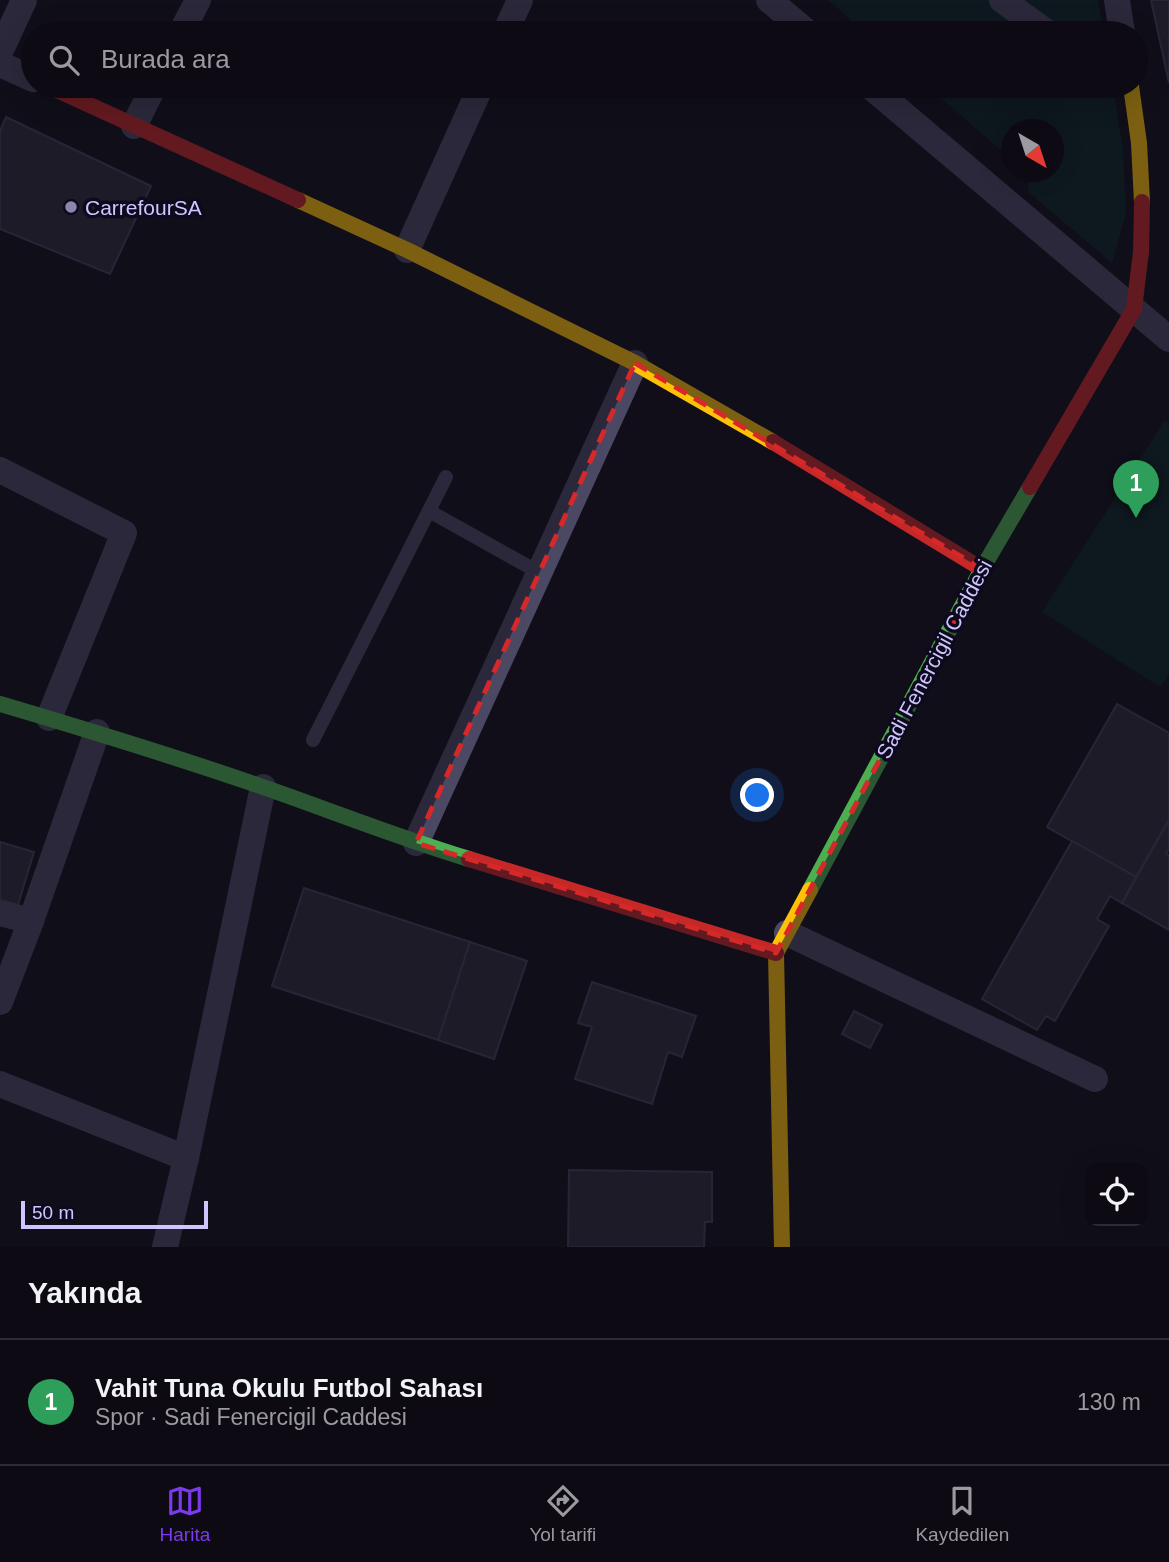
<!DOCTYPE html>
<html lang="tr">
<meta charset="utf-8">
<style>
body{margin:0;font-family:Arial,sans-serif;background:#1b1822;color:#f1f3f6}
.controls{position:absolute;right:21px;bottom:21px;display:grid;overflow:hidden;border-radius:14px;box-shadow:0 7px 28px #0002}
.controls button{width:63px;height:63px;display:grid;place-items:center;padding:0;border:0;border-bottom:2px solid #2d2b34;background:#0d0a14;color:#f1f3f6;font:35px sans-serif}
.compass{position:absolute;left:1001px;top:119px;width:63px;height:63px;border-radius:50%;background:#0d0a14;box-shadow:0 7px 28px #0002;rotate:141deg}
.scale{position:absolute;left:21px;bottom:18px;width:187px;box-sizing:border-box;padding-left:7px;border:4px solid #cfc6ff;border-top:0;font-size:19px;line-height:24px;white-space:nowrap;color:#cfc6ff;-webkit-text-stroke:5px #0e0a1e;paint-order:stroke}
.you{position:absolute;left:758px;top:796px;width:24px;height:24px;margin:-18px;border:5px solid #fff;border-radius:50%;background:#1a73e8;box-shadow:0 0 0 10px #1a73e833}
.badge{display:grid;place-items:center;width:46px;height:46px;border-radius:50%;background:#7c3aed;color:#fff;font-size:23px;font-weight:700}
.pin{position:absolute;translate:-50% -58px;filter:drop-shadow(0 2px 4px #0008)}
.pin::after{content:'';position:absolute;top:37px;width:24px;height:21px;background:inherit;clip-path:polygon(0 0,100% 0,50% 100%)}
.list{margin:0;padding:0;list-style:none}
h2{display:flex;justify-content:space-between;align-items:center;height:91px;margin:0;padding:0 28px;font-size:30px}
h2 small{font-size:23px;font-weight:400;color:#9a9aa0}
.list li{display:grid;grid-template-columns:46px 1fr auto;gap:21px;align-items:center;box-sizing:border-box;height:126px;padding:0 28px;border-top:2px solid #2d2b34}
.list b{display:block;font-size:26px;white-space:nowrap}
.list p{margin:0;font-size:23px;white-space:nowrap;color:#9a9aa0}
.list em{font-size:23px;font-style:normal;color:#9a9aa0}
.icon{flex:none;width:38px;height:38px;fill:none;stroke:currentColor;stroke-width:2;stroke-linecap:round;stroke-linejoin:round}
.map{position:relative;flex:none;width:1169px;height:1247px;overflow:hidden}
.search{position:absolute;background:#0d0a14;box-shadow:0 7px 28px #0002;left:21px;right:21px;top:21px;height:77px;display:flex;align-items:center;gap:18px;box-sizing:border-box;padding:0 24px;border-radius:38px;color:#9a9aa0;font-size:26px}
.sheet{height:217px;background:#0d0a14}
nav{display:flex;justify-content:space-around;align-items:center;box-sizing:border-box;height:98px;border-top:2px solid #2d2b34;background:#0d0a14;font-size:19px;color:#9a9aa0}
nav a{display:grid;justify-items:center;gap:4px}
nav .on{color:#7c3aed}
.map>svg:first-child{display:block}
.green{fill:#0d2426}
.building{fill:#2f2a3d;stroke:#443f58;stroke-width:2}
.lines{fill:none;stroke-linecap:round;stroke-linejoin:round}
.lane{stroke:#4a4863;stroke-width:14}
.street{stroke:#4a4863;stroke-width:26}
.fast{stroke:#4caf50;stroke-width:16}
.slow{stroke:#ffc107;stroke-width:16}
.jam{stroke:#c62828;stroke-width:16}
.marked{fill:none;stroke:#d62828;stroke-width:5;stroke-dasharray:14 9;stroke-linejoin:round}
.poi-dot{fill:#8c86af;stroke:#0e0a1e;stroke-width:2.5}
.labels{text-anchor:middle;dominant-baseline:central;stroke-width:7;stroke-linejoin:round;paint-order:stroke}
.poi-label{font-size:21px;fill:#cfc6ff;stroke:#0e0a1e;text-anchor:start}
.street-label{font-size:21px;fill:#cfc6ff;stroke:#0e0a1e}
</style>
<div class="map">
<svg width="1169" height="1247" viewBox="0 0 1169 1247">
<rect width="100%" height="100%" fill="#110e1a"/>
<g class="green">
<path d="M828,0H1098L1104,33H866Z"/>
<path d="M927,86H1113L1123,150L1126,213L1112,263L1028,192L1030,176L1025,172H1054V130H1012L1011,159Z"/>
<path d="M1165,420L1169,423V674L1160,687L1042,612Z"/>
</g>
<g class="building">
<path d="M1151,0H1169V83Z"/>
<path d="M6,117L151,186L110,274L0,229V131Z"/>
<path d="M1117,704L1169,733V820L1136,877L1047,827Z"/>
<path d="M1169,820V849L1166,854L1169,855V930L1122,903Z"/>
<path d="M1072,841L1136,877L1122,903L1110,896L1097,919L1109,926L1055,1021L1046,1016L1037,1030L982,999Z"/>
<path d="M0,842L34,852L18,905L0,900Z"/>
<path d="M304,888L470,942L438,1040L272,986Z"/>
<path d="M470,942L527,961L494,1059L438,1040Z"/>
<path d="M592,982L696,1016L682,1057L668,1052L652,1104L575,1079L592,1027L578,1023Z"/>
<path d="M854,1011L882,1025L870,1048L842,1034Z"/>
<path d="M569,1170L712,1172V1222H705L704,1247H568Z"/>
</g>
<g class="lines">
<g class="lane">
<path d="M429,511L540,573"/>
<path d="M313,740L446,477"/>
</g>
<g class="street">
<path d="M769,0L808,33"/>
<path d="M1002,0L1048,33"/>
<path d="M1117,0L1122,33"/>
<path d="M181,33L198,0"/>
<path d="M505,33L520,0"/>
<path d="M0,52L24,0"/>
<path d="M0,64L33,79"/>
<path d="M870,86L1169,339"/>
<path d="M134,126L154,86"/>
<path d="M407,250L481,86"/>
<path d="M0,470L124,533L49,718"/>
<path d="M416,843L635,363"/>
<path d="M0,913L31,921"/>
<path d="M787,933L1095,1079"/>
<path d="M0,1002L31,921L97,732"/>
<path d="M0,1084L186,1158"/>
<path d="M165,1247L186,1158L263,787"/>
</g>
<g class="fast">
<path d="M0,704C88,730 176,757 263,787C332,811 399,838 469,859"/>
<path d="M810,890L982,569L1030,487"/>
</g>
<g class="slow">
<path d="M1131,86L1139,143L1142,202"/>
<path d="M298,200L407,250L635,363L773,442"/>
<path d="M782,1247L776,953L810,890"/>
</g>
<g class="jam">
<path d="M48,86L298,200"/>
<path d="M773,442L982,569"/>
<path d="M1030,487L1134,309L1141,252L1142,202"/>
<path d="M469,859L776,953"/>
</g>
</g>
<path d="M0 0H1169V1247H0ZM635,363L982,569L776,953L416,843Z" fill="#110e1a" fill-opacity=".55" fill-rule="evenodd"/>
<path class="marked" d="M635,363L982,569L776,953L416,843Z"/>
<circle class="poi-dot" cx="71" cy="207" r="7"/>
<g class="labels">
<g class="poi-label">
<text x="85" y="207">CarrefourSA</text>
</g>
<g class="street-label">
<text transform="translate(934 659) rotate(-62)">Sadi Fenercigil Caddesi</text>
</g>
</g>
</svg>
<div class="controls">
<button><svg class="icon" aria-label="locate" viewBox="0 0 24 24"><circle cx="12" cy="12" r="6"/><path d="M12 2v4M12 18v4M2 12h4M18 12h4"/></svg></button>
</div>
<svg class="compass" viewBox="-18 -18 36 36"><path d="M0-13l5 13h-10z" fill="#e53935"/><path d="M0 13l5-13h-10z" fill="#9a9aa0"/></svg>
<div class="scale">50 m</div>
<div class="you"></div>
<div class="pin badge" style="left:1136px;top:518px;background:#2e9e5b">1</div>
<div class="search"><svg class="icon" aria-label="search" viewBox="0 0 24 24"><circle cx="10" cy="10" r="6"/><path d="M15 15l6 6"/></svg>Burada ara</div>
</div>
<section class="sheet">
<h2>Yakında<small></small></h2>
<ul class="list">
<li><span class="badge" style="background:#2e9e5b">1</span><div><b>Vahit Tuna Okulu Futbol Sahası</b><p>Spor · Sadi Fenercigil Caddesi</p></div><em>130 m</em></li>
</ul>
</section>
<nav>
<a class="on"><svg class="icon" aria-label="map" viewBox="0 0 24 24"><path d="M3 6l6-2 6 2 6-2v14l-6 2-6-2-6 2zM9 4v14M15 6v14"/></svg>Harita</a>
<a><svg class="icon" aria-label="directions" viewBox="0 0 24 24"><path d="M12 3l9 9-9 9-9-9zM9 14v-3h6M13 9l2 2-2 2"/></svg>Yol tarifi</a>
<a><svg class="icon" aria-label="saved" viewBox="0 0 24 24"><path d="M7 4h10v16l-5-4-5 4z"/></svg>Kaydedilen</a>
</nav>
